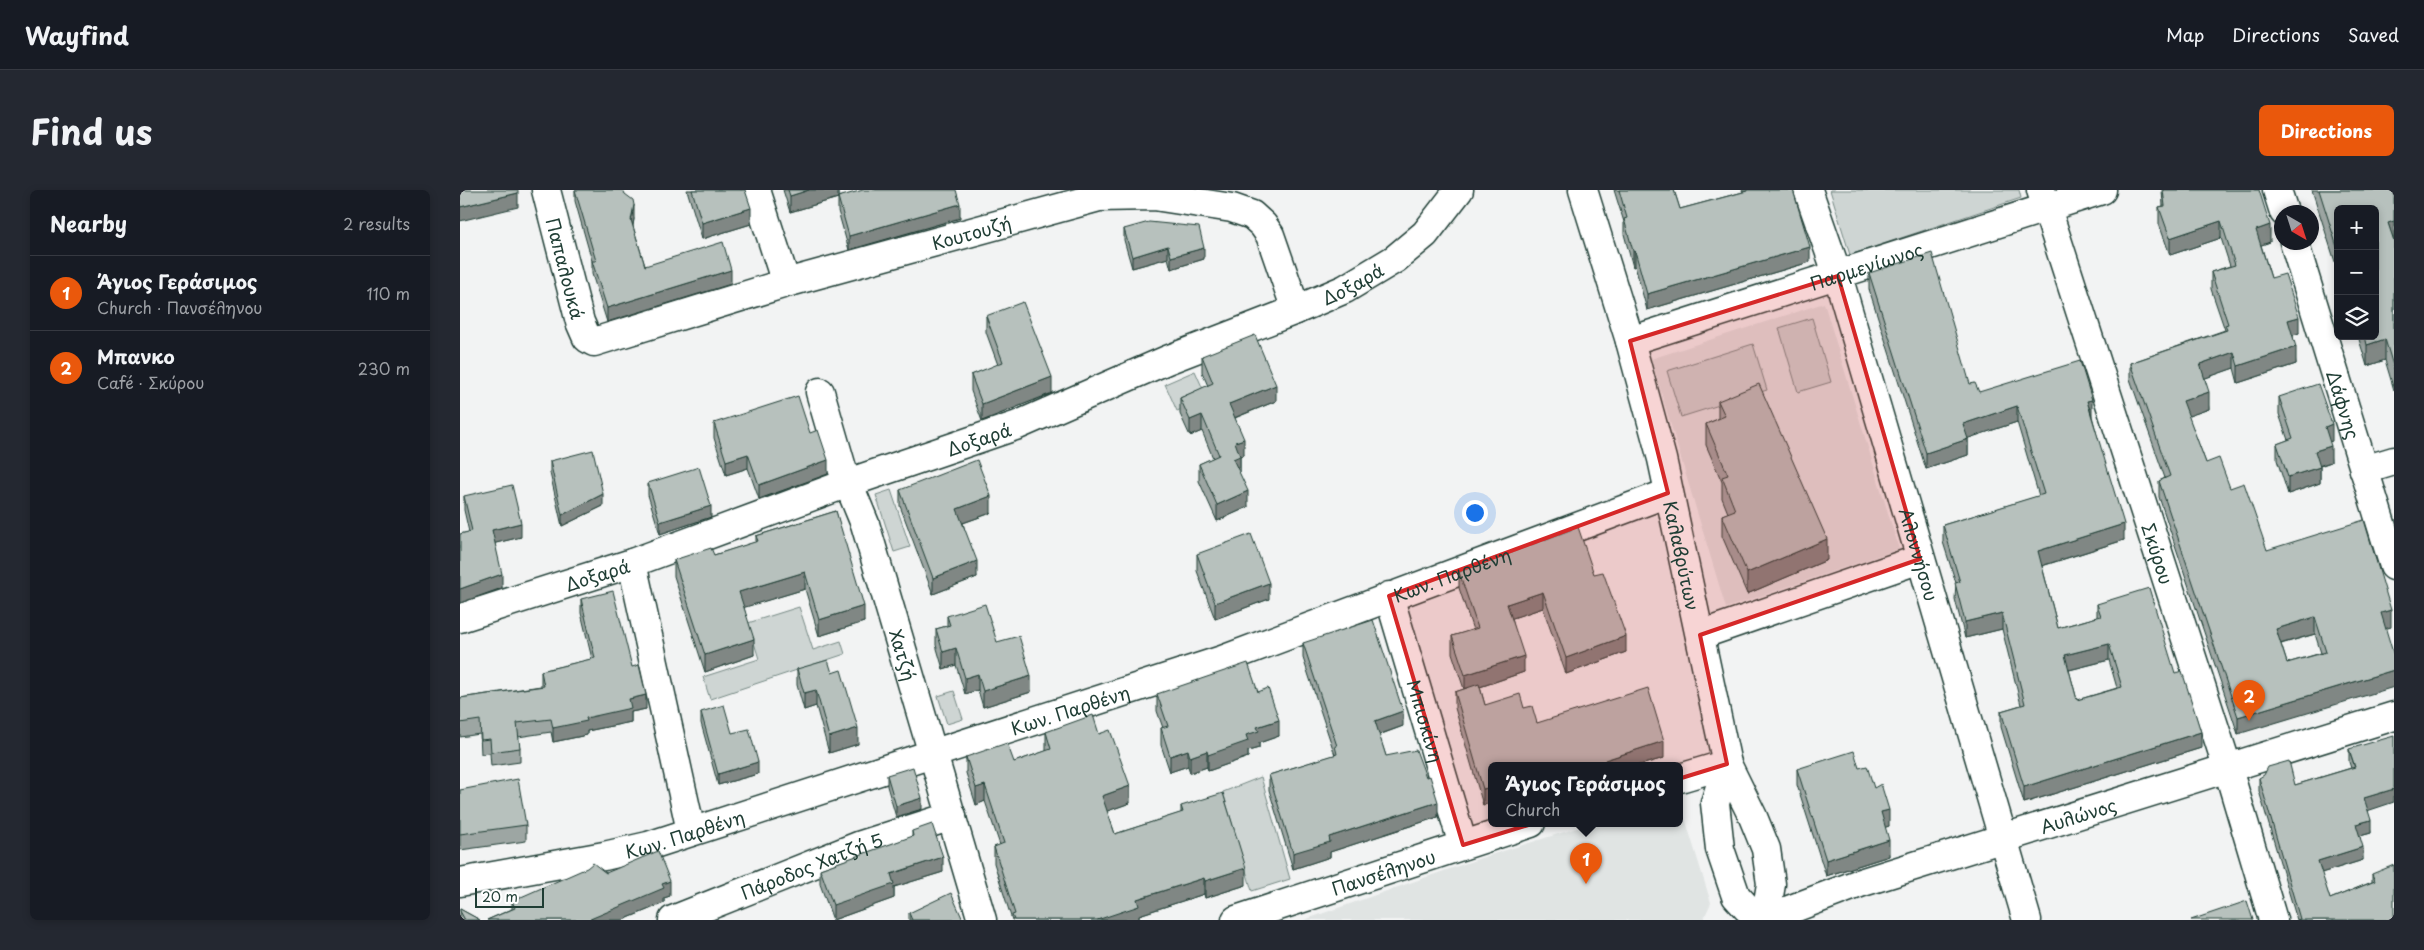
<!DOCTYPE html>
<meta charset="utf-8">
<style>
body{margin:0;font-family:"Playpen Sans",sans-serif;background:#242831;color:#f1f3f6}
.controls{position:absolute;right:15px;top:15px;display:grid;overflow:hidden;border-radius:8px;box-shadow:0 2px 8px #0003}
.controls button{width:45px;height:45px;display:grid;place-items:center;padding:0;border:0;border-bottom:1px solid #363941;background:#171b24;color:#f1f3f6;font:25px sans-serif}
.compass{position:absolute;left:1814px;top:15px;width:45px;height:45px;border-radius:50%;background:#171b24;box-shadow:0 2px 8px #0003;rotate:141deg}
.scale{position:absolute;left:15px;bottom:12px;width:69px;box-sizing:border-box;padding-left:5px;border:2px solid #1f3d34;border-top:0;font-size:14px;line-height:18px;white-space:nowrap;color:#1f3d34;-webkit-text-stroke:4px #fff;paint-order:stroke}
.you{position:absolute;left:1014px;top:322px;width:18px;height:18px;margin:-12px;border:4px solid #fff;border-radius:50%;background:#1a73e8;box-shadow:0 0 0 8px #1a73e833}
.badge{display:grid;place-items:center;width:32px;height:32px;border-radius:50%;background:#ea580c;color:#fff;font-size:16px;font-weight:700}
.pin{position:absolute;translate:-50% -41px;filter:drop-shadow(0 1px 2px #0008)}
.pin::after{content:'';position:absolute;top:26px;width:18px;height:15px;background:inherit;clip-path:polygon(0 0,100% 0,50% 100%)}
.popup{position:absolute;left:1028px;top:572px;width:195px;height:65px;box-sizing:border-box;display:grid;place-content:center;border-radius:8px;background:#171b24;filter:drop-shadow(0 1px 4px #0005);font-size:16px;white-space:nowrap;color:#9ea1a6}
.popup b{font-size:19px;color:#f1f3f6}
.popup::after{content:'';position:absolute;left:50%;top:100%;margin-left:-10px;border:10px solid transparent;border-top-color:#171b24}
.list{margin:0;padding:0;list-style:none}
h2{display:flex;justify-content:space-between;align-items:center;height:65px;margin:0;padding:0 20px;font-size:21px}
h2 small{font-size:16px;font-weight:400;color:#9ea1a6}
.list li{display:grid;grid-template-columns:32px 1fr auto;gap:15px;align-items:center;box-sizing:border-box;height:75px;padding:0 20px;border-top:1px solid #363941}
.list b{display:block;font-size:19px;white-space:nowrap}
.list p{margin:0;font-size:16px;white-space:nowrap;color:#9ea1a6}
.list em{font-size:16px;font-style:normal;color:#9ea1a6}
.icon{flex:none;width:28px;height:28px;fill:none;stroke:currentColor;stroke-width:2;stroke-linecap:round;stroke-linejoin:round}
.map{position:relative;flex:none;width:1934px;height:730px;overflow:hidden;border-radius:8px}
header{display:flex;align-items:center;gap:30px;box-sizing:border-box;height:70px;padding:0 25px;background:#171b24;border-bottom:1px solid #363941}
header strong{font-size:24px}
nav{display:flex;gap:28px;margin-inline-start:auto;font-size:18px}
.intro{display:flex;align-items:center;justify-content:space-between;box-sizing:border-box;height:120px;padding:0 30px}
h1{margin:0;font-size:35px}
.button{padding:12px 22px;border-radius:8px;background:#ea580c;color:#fff;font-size:18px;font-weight:700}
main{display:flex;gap:30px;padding:0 30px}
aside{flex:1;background:#171b24;border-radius:8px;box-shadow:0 2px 8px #0003}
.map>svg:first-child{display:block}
.built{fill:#e0e4e3}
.green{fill:#ced5d3;stroke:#768984}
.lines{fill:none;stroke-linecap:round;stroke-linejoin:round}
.minor-casing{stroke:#1f3d34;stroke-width:31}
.minor{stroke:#fff;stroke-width:28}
.wall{fill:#9da6a3;stroke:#1f3d34;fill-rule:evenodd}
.shaded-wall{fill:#808784;stroke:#1f3d34}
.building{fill:#b7c1bd;stroke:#1f3d34;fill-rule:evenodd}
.marked{fill:#d62828;fill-opacity:0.2;stroke:#d62828;stroke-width:4;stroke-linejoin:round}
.labels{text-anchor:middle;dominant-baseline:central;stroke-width:4;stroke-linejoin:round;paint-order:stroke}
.street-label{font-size:18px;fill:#1f3d34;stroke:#fff}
</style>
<header>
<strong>Wayfind</strong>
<nav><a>Map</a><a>Directions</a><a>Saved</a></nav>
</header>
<div class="intro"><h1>Find us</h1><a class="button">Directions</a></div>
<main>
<aside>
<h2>Nearby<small>2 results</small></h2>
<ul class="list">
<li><span class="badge">1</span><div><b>Άγιος Γεράσιμος</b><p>Church · Πανσέληνου</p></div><em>110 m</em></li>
<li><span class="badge">2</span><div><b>Μπανκο</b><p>Café · Σκύρου</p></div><em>230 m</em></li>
</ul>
</aside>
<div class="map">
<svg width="1934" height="730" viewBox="0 0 1934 730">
<rect width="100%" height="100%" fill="#f2f3f3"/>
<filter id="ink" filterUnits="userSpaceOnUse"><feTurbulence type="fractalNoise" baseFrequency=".02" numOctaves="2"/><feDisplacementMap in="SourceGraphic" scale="10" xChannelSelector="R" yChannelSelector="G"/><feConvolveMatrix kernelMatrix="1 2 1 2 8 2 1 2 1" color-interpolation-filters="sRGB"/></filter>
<g filter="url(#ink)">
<g class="built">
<path d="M1364,113L1439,359L1266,418L1191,169Z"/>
<path d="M1220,612L1251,713L1243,730H844L1021,668L1133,633H1220Z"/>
</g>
<g class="green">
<path d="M1370,0H1559L1561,8L1390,65Z"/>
<path d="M1352,128L1371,192L1338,202L1319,138Z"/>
<path d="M1293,154L1307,200L1221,227L1207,181Z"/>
<path d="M735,181L747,208L717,221L705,194Z"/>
<path d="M431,300L450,357L434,362L416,305Z"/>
<path d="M339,417L353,460L381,451L385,464L250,509L243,487L299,469L288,433Z"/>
<path d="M494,501L503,529L487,534L478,506Z"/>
<path d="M801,587L830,689L792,701L763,602Z"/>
</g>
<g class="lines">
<g class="minor-casing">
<g id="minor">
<path id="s1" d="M86,0L120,132L127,148L134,152L326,93L639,7L694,6L772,18L792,25L803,35L810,45L836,120"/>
<path d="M296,0L326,93"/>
<path id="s2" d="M1123,0L1170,151L1202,269L1267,574L1293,627L1306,659L1311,694L1305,730"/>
<path id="s3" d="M1348,0L1378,86L1567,730"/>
<path id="s4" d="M1581,0L1768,579L1813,730"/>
<path d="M1817,0L1824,22"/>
<path id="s5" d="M1834,52L1934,376"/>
<path id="s6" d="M1170,151L1642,0"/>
<path id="s7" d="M360,202L382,278L405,334L522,730"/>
<path d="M1904,280L1934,271"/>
<path d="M172,373L231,641"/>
<path id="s8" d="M929,406L1003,655"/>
<path id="s9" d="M0,428L172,373L388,293L558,235L707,170L836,120L885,99L935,69L965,44L999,0"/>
<path d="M1240,445L1460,369"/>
<path d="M1267,574L1255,613L1260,659L1276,706L1287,718L1305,729"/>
<path d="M1220,588L1267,574"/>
<path id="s10" d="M0,692L144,666L188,656L762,470L1208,303"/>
<path id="s11" d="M1305,729L1400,693L1934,526"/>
<path id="s12" d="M213,730L401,655L492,626"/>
<path id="s13" d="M776,730L1071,633"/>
</g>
</g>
<use href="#minor" class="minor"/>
</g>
<g class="wall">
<path d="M115,0H163L174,29L173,36L185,76L271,94L147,132L132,84V71L115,11Z"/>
<path d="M227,0H285L291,34L242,49Z"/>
<path d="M323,0H378V7L500,28L389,60L378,21V8L330,22Z"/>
<path d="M1154,0H1214L1220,19L1283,2L1282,0H1333L1350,72L1187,120L1175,76L1173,77L1164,44V32Z"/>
<path d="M1702,0H1799L1810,52L1801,55L1811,88L1839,143L1833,145L1836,174L1778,193L1774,178L1745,188L1749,219L1728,226L1746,273L1770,298L1807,360L1931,437L1926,438L1778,544L1699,307V291L1705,288L1670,189V173L1765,140L1751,99V82L1770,76L1761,48L1710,65L1699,34V17L1703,16ZM1855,444L1861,463L1827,473L1821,454Z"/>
<path d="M1852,0H1934V200L1925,170L1907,176L1898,146H1915L1878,19V81Z"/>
<path d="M664,39L744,69L711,79L708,68L672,78L664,50Z"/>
<path d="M1409,83L1510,194L1519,202L1632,226L1664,350L1582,376L1598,438L1637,427V414L1715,483L1741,558L1564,613L1541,537V521L1561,515L1542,439L1505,448L1495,409L1496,393L1483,352V335L1579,306L1557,232L1508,248V265L1466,279L1409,99ZM1649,470L1657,498L1617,510L1609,480Z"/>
<path d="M526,126L592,203L522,231L511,201V185L538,175L526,142Z"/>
<path d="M742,166L816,211L775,228L784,265L780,267V282H779L788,317L757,331L739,291V274L753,268L742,241L730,246L720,224V208L748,196L742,182Z"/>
<path d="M1819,207L1872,251H1869L1871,272L1860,276V293L1828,304L1817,270V254L1828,250L1819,224Z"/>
<path d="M1258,211L1367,370L1287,404L1262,346V325L1268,323L1262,308V292L1246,255V234L1258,229Z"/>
<path d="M254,233L350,243L368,284L299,309L288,278L266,285L254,248Z"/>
<path d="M90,271L143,316L102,336L90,283Z"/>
<path d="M188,293L251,327L200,344L188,305Z"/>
<path d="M440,300L531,323L503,333L517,387L473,404L440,316Z"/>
<path d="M4,306L61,347L35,353L42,398L0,413V344L9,342L4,320Z"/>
<path d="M376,321L404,432L359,446L345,399L284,417L294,465L245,482L214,386V370L254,365L296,352V346Z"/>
<path d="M737,364L809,409L755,429L737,381Z"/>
<path d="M999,382L1134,384L1166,462L1106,484L1083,418L1052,428L1064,482L1020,497L1025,515L1064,518L1077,533L1204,568L1180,575H1032L1023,615L995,518V502L1004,499L992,463V446L1013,440L999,398Z"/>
<path d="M121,409L172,477L186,519L171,522V532L127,541V545L93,552L91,542L58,547L60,558V572L31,576L30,563L21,564L20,544L0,547V508L81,496V481L132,469L121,423Z"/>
<path d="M487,426L537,452L571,502L523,517L518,500L505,504L496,475L483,479L476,455V439L487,436Z"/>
<path d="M843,453L943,536L919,545L926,566L978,627L870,662V667L833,679L809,600V585L875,565L843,468Z"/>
<path d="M337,479L372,483L398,554L369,563L356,516L344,520L337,495Z"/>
<path d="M798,502L819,546L799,553V558L788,561V567L748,581L747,577L730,583L728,576L710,582L701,555V538H703L697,521V504Z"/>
<path d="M241,522L272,543L298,584L258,595L241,533Z"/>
<path d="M586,542L639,544L670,613L647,621L655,644L721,623V616L786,695L745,708L744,704L679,725V730H552L534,673V657L540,655L525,611L516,615L506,583V567L554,572L586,561Z"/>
<path d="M1889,559L1908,620L1911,643L1900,646L1903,670L1861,683L1870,709L1912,692V684L1934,730H1837L1799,601V588L1835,595L1891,578L1889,572Z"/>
<path d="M1399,578L1414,598L1429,636L1425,637L1429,666L1366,686L1337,595V579Z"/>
<path d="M427,585L462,619L436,627L427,596Z"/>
<path d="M0,600L66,635V651L0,660Z"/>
<path d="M452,641L483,682L434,697V708L373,730L360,694V679L452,647Z"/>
<path d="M146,683L210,706L204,708V713L163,730H27L52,719V711Z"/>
<path d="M0,719L20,730H0Z"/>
<path d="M449,723L503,730H449Z"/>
</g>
<g class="shaded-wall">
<path d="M349,0H378V8L330,22V6Z"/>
<path d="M58,3V17L0,31V17Z"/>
<path d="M500,14V28L389,60V46Z"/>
<path d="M174,15V29L171,44V30Z"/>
<path d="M291,18V34L242,49V33Z"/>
<path d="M1761,31V48L1710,65V48Z"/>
<path d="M1934,31V52L1928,33Z"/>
<path d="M1810,35V52L1796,57V40Z"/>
<path d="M708,56V68L672,78V67Z"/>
<path d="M1350,57V72L1187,120V104Z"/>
<path d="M744,58V69L711,79V67Z"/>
<path d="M1173,61H1175V76L1173,77Z"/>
<path d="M271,80V94L147,132V118Z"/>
<path d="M1839,127V143L1828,147V130Z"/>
<path d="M1925,149V170L1907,176V155Z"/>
<path d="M1836,157V174L1778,193V176Z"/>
<path d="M1774,162V178L1740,190V174Z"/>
<path d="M592,187V203L522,231V214Z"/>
<path d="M816,195V211L769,230V214Z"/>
<path d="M1749,202V219L1723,228V211Z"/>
<path d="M1632,210V226L1627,211Z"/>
<path d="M1557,216V232L1503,250V234Z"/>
<path d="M742,225V241L730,246V230Z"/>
<path d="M1872,234V251L1865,253V237Z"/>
<path d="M784,249V265L780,267V282L773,285L775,252Z"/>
<path d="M1508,249V265L1466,279V263Z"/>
<path d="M1871,256V272L1855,277V261Z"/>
<path d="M288,264V278L266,285V271Z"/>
<path d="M368,270V284L299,309V295Z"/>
<path d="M1860,277V293L1828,304V287Z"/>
<path d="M788,301V317L757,331V315Z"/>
<path d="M143,304V316L102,336V325Z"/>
<path d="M531,306V323L497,335V319Z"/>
<path d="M251,316V327L200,344V332Z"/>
<path d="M61,333V347L32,354V340Z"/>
<path d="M1664,334V350L1578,377V361Z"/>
<path d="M1367,349V370L1287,404V383Z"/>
<path d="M517,371V387L473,404V388Z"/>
<path d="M345,382V399L279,419V402Z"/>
<path d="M42,384V398L0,413V399Z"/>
<path d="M809,393V409L755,429V413Z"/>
<path d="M1083,402V418L1047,430V414Z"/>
<path d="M404,416V432L359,446V430Z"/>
<path d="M1931,420V437L1921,440V423Z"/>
<path d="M1542,423V439L1505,448V432Z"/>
<path d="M1855,427V444L1816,455V439Z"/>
<path d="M1166,446V462L1106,484V468Z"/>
<path d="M294,449V465L245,482V465Z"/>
<path d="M1649,454V470L1605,481V465Z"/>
<path d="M496,458V475L483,479V462Z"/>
<path d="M1064,466V482L1005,502V485Z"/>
<path d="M1934,480V497L1778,544V527Z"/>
<path d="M518,484V500L505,504V488Z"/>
<path d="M571,486V502L523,517V501Z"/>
<path d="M356,500V516L344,520V503Z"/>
<path d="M186,505V519L171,522V532L127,541V545L93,552V538L169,509Z"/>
<path d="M943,521V536L915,546V531Z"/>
<path d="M819,530V546L799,553V558L788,561V567L748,581V565L786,545L797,537Z"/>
<path d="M398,538V554L369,563V547Z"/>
<path d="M1741,542V558L1564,613V597Z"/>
<path d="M1204,551V568L1180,575H1138L1145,570Z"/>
<path d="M728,560V576L710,582V566Z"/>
<path d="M747,561V577L730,583V567Z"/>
<path d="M298,572V584L258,595V584Z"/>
<path d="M525,595V611L516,615V598Z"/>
<path d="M670,596V613L642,623V606Z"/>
<path d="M1032,597V613L1023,615V599Z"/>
<path d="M1934,599V612L1904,622V608Z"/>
<path d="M462,608V619L436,627V616Z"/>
<path d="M978,612V627L870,662V667L833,679V663L869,647Z"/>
<path d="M1429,620V636L1421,639V622Z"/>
<path d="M1911,630V643L1896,647V634Z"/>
<path d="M1429,650V666L1366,686V670Z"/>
<path d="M1903,657V670L1858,684V671Z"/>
<path d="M483,667V682L434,697V708L373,730V715L431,684Z"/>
<path d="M786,678V695L745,708V691Z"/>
<path d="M744,688V704L679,725V730H637L677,709Z"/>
<path d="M210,691V706L204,708V713L163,730H128L202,694Z"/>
</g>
<g class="building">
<path d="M0,0H58V3L0,17Z"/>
<path d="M115,0H163L165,4L173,10L174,15L171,30L185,76L263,52L271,80L147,118L132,71H136Z"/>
<path d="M232,0H285L291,18L242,33Z"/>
<path d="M328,0H349L330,6Z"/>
<path d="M403,0H496L500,14L389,46L378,7Z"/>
<path d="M1159,0H1214L1220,19L1287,1V0H1333L1350,57L1187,104L1175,61H1173L1164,29L1167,28Z"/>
<path d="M1703,0H1799L1810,35L1796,40L1811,88L1825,84L1839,127L1828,130L1836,157L1778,176L1774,162L1740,174L1749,202L1723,211L1746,273L1759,268L1770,298L1784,293L1807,360L1904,330L1931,420L1921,423L1934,466V480L1778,527L1699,291L1710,286L1670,173L1767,140L1765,135L1768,134L1751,82L1775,75L1761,31L1710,48L1699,17L1705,16ZM1855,427L1866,462L1827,473L1816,439Z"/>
<path d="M1859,0H1934V31L1928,33L1934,51V179L1925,149L1907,155L1905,146H1915V19H1878V60Z"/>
<path d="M689,32L739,37L744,58L711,67L708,56L672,67L664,39Z"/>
<path d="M1472,63L1510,194L1515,193L1519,202L1620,171L1632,210L1627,211L1664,334L1578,361L1598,438L1641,426L1637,414L1689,398L1715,483L1722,481L1741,542L1564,597L1541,521L1565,514L1542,423L1505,432L1495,393L1500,392L1483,335L1584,304L1557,216L1503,234L1508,249L1466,263L1409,83ZM1649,454L1662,497L1617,510L1605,465Z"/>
<path d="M563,112L592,187L522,214L511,185L543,172L526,126Z"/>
<path d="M795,145L816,195L769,214L784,249L775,252L780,266L773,269L788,301L757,315L739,274L759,265L742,225L730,230L720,208L753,193L742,166Z"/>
<path d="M1299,194L1367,349L1287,383L1262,325L1275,320L1262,287L1268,285L1246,234L1265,226L1258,211Z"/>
<path d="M1858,194L1872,234L1865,237L1871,256L1855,261L1860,277L1828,287L1817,254L1833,248L1819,207Z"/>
<path d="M338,206L350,243L358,240L368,270L299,295L288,264L266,271L254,233Z"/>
<path d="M133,260L143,304L102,325L90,271Z"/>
<path d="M517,270L531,306L497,319L517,371L473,388L440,300Z"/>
<path d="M239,277L251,316L200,332L188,293Z"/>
<path d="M52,295L61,333L32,340L42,384L0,399V344L12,341L4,306Z"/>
<path d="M376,321L404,416L359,430L345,382L279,402L294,449L245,465L214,370L251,358L254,365L298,351L296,346Z"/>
<path d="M1118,337L1134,384L1143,382L1166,446L1106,468L1083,402L1047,414L1064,466L1005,485L992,446L1018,438L999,382Z"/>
<path d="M791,344L809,393L755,413L737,364Z"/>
<path d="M153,401L172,477L179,475L186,505L169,509L171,518L126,528L127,531L93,538L91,529L57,533L60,558L31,562L30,549L21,550L20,530L0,533V508L84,496L81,481L135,468L121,409Z"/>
<path d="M525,414L537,452L559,446L571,486L523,501L518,484L505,488L496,458L483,462L476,439L490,435L487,426Z"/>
<path d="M913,430L943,521L915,531L926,566L956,560L966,587L970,586L978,612L869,647L870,652L833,663L809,585L877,564L875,556H877L843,453Z"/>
<path d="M368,470L372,483L381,480L398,538L369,547L356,500L344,503L337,479Z"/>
<path d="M788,473L798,502L808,498L819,530L797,537L799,541L786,545L788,551L748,565L747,561L730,567L728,560L710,566L701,538L708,536L697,504Z"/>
<path d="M1019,494L1025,515L1060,504L1064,518L1072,516L1077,533L1188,498L1204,551L1145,570L1146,573L1138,575H1112L1111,573L1105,575H1032V597L1023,599L995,502Z"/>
<path d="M264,515L272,543L289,539L298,572L258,584L241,522Z"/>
<path d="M633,525L639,544L650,540L670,596L642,606L655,644L723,622L721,616L763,603L786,678L745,691L744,688L677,709L679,716L637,730H554L552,725L555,724L534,657L544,653L525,595L516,598L506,567L547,553L554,572L591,559L586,542Z"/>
<path d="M1934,546V599L1904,608L1911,630L1896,634L1903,657L1858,671L1870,709L1915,691L1912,684L1934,675V730H1837L1840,729L1799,588L1804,585L1808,577L1829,571L1835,595L1895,577L1889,559Z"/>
<path d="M1394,561L1399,578L1407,576L1414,598L1421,594L1429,620L1421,622L1429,650L1366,670L1337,579Z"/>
<path d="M453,577L462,608L436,616L427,585Z"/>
<path d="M58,589L66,635L0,644V600Z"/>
<path d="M472,634L483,667L431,684L434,694L373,715L360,679L453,646L452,641Z"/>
<path d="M198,661L210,691L202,694L204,698L128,730H27L55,718L52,711L127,678L133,673L146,683Z"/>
<path d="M491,703L503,730H452L449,723Z"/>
<path d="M1787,711L1793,730H1731Z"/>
<path d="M0,719L20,730H5L0,721Z"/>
</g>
</g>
<path class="marked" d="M1378,86L1460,369L1240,445L1267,574L1003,655L929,406L1208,303L1170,151Z"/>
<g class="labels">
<g class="street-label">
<text stroke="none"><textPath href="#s1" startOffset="555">Κουτουζή</textPath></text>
<text stroke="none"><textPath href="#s6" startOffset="248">Παρμενίωνος</textPath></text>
<text stroke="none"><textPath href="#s1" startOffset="81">Παπαλουκά</textPath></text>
<text stroke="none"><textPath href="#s9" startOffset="954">Δοξαρά</textPath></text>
<text stroke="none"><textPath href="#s5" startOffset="170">Δάφνης</textPath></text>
<text stroke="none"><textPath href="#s9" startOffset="549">Δοξαρά</textPath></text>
<text stroke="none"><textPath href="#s4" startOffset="382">Σκύρου</textPath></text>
<text stroke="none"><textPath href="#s3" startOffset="381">Αλοννήσου</textPath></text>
<text stroke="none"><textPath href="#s2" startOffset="379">Καλαβρύτων</textPath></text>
<text stroke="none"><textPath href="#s10" startOffset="1040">Κων. Παρθένη</textPath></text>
<text stroke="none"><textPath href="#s9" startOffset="144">Δοξαρά</textPath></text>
<text stroke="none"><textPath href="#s7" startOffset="276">Χατζή</textPath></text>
<text stroke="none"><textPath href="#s10" startOffset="635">Κων. Παρθένη</textPath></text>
<text stroke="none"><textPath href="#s8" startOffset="130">Μπισκίνη</textPath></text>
<text stroke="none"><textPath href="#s11" startOffset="330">Αυλώνος</textPath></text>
<text stroke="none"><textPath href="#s10" startOffset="230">Κων. Παρθένη</textPath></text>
<text stroke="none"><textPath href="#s12" startOffset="149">Πάροδος Χατζή 5</textPath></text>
<text stroke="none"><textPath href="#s13" startOffset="155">Πανσέληνου</textPath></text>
</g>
</g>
</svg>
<div class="controls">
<button>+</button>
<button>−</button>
<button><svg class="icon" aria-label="layers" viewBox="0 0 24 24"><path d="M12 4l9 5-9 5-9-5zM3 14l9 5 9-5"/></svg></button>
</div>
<svg class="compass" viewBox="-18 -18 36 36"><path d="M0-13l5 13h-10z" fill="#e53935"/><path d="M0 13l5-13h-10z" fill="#9ea1a6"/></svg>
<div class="scale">20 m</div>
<div class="you"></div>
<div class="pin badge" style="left:1126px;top:694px">1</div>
<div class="popup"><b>Άγιος Γεράσιμος</b>Church</div>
<div class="pin badge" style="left:1789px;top:531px">2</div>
</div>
</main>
